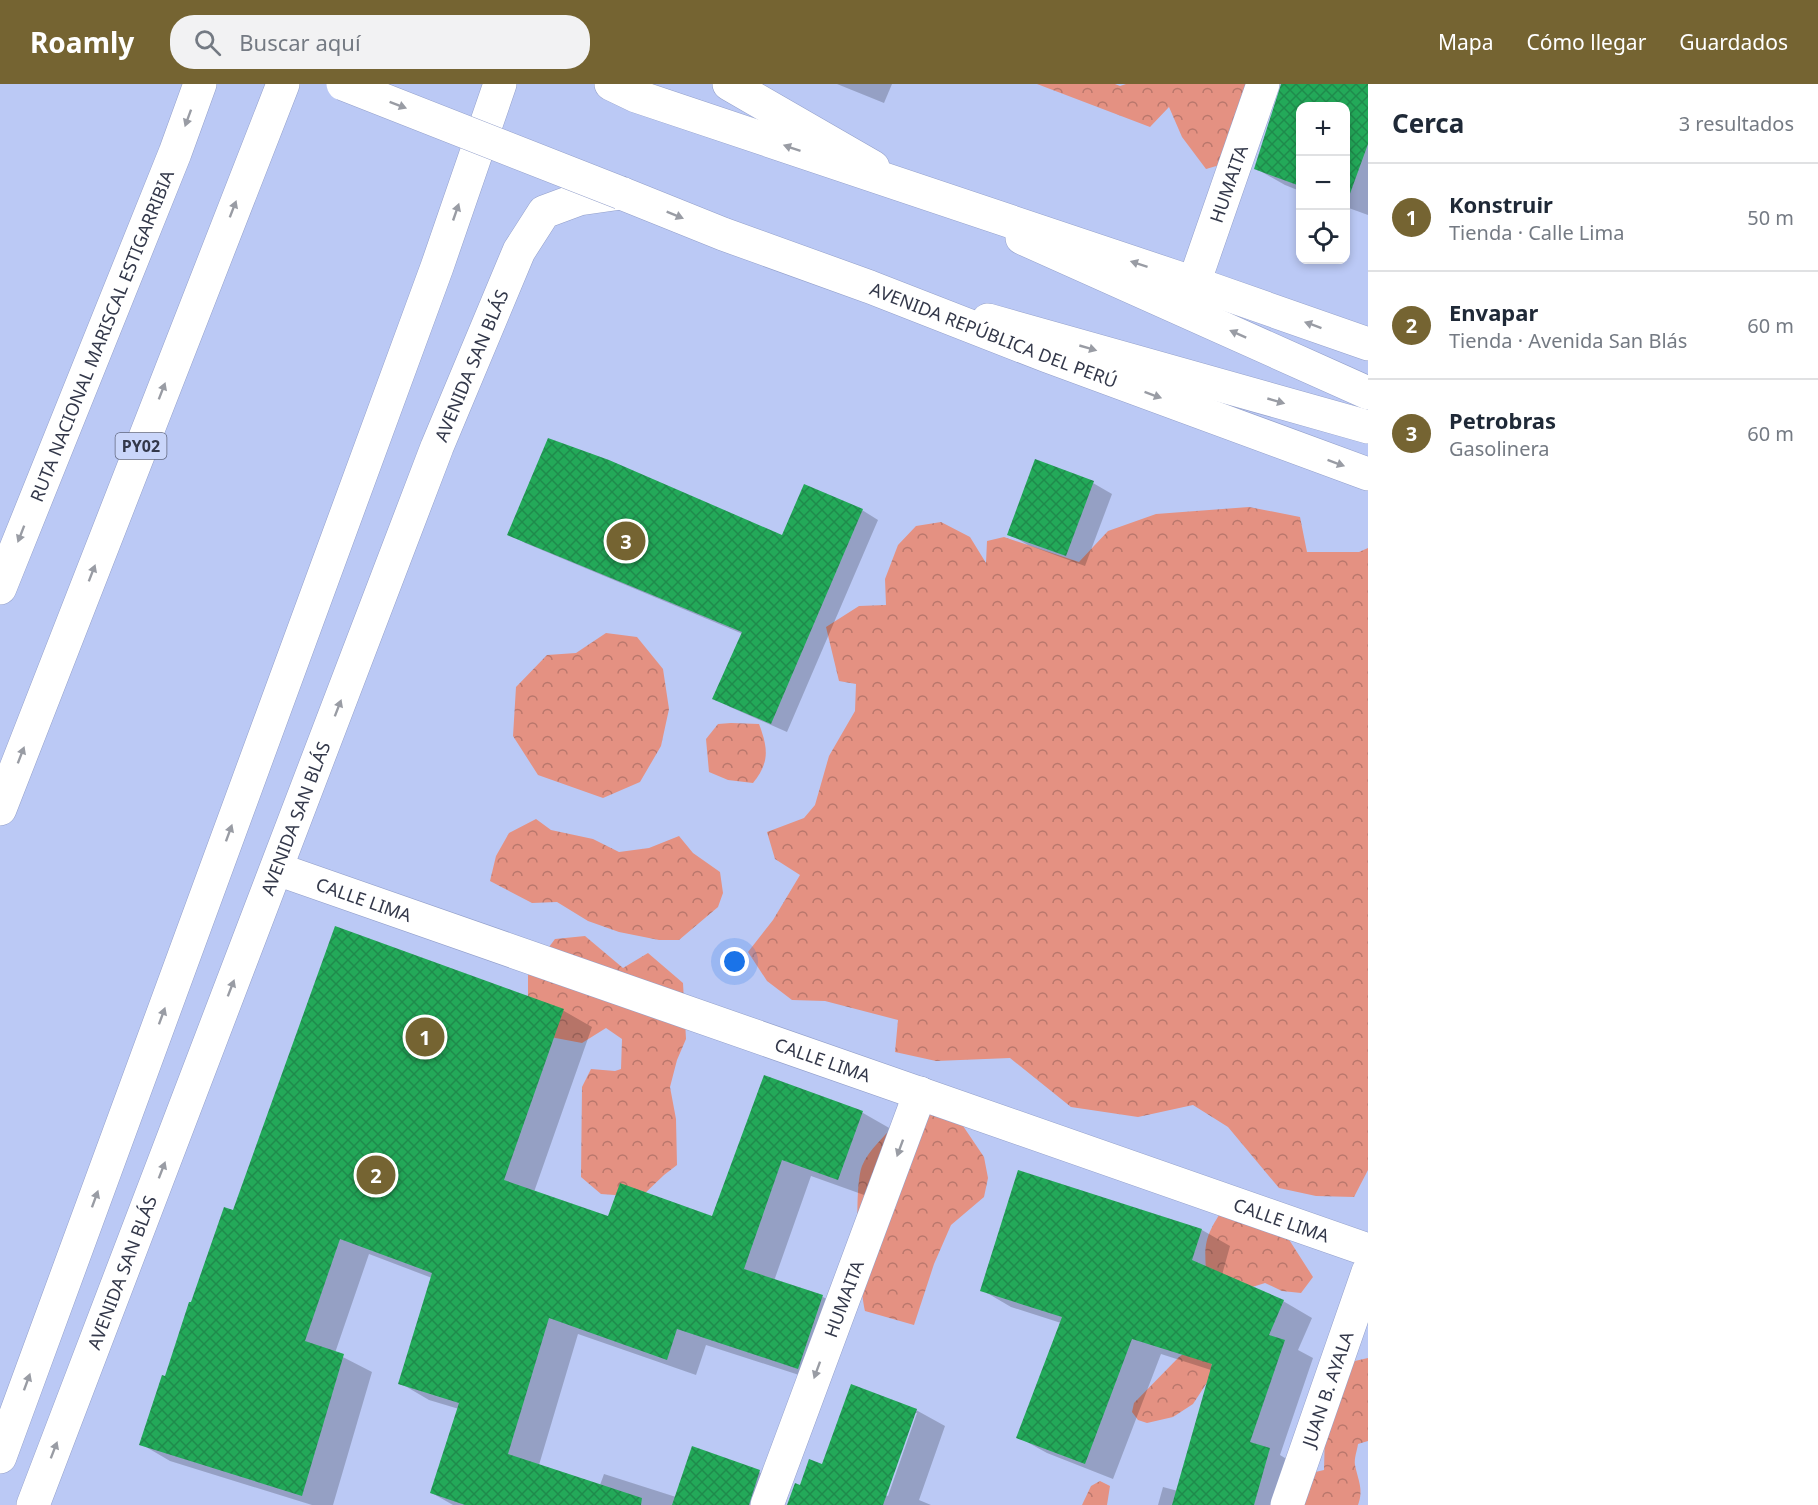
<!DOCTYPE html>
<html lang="es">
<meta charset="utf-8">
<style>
body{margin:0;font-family:"Noto Sans",sans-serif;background:#f2f2f3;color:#1f2937}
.controls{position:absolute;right:18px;top:18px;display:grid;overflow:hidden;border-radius:12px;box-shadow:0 3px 9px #0003}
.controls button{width:54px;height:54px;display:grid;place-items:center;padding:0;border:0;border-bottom:2px solid #e0e1e3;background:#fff;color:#1f2937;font:30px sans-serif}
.you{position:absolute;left:735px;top:878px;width:21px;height:21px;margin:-15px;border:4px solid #fff;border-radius:50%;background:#1a73e8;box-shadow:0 0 0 9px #1a73e833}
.badge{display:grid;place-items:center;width:39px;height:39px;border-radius:50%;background:#756432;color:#fff;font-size:20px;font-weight:700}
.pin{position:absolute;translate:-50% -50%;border:3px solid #fff;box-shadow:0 2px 6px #0006}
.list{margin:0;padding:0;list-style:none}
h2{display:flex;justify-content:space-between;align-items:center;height:78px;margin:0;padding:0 24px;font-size:26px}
h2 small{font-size:20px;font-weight:400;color:#747a83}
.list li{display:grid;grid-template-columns:39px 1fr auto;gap:18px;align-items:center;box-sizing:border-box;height:108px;padding:0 24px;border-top:2px solid #e0e1e3}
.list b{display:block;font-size:22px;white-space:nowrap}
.list p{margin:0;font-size:20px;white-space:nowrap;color:#747a83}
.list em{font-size:20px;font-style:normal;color:#747a83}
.icon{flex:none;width:33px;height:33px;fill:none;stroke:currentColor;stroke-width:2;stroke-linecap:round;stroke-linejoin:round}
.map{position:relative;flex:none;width:1368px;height:1421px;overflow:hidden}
header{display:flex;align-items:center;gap:36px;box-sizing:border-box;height:84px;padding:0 30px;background:#756432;color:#fff}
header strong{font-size:28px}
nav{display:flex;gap:33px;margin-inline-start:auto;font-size:21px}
.search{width:420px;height:54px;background:#f2f2f3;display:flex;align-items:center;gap:15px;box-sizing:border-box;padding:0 21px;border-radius:24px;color:#747a83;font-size:22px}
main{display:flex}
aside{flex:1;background:#fff}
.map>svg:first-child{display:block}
.forest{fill:url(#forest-crowns)}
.shadow{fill:#0003;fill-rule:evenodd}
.building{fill:url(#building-cross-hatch)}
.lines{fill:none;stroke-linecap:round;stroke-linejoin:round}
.minor-casing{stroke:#929fca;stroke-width:34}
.tertiary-casing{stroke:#929fca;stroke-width:34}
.trunk-casing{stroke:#929fca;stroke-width:34}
.minor{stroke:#fff;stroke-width:33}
.tertiary{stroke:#fff;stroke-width:33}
.trunk{stroke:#fff;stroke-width:33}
.trunk-bridge-casing{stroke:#929fca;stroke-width:34;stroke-linecap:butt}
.trunk-bridge{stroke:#fff;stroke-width:33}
.oneway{fill:#999ca4}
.labels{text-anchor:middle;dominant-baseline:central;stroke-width:4.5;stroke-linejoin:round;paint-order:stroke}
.shield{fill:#cad6fa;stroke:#60677f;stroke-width:1.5}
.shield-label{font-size:16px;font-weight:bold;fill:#33384a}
.street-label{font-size:18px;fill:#33384a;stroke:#cad6fa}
</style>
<header>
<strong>Roamly</strong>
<div class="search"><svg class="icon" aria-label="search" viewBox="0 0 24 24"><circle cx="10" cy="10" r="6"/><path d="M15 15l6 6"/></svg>Buscar aquí</div>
<nav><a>Mapa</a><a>Cómo llegar</a><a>Guardados</a></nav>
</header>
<main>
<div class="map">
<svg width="1368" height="1421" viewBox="0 0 1368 1421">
<defs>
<pattern id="forest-crowns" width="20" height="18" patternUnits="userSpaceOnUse" patternTransform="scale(1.5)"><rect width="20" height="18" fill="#e49182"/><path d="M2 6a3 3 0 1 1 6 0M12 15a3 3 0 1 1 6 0" fill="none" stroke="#b9776c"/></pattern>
<pattern id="building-cross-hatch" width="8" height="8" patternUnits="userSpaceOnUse" patternTransform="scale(1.5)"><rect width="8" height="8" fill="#23a959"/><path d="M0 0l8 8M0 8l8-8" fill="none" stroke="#1f8b4c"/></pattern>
</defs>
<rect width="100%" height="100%" fill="#bbc9f5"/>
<g class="forest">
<path d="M1037,0H1115L1120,2L1126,0H1263L1237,76L1206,85L1182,53L1169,23L1150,43Z"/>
<path d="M1249,423L1300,433L1307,468H1359L1368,464V1086L1354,1113L1316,1112L1279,1104L1228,1043L1193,1021L1138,1033L1071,1023L1010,974L936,977L895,968L898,936L825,917L792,916L767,897L748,868L773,836L800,791L775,775L767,748L804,734L815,721L829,672L855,627L856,600L839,597L826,543L859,522L886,521L885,495L898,461L916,442L941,438L970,453L986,479L987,457L1004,453L1079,478L1108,447L1156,430Z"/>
<path d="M606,549L637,553L663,585L669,625L661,662L640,698L603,714L538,691L513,652L516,603L547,571L576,569Z"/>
<path d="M731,639L759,640C768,664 770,678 753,699L728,696L709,688L706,655L718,640Z"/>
<path d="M536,735L551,746L593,755L619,768L649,764L679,752L693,769L720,788L723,809L718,823L679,856H659L619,848L588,837L557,818L532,819L490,797L496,772L509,749Z"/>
<path d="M585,852L623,884L648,869L683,899L686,955L677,976L670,1003L676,1035L677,1081L664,1091L641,1113L601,1110L581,1093L582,1003L591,985L615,987L621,985L622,955L606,944L582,959L545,952L528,921V891L555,855Z"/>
<path d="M939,1027L959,1036L984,1073L988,1094L984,1113L951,1141L934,1180L914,1241L865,1227C859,1202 853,1105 862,1082C869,1065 885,1053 896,1038Z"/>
<path d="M1223,1125L1279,1140L1313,1193L1301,1209L1282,1207L1265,1199L1246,1205L1207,1198C1204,1162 1203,1155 1223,1125Z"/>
<path d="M1196,1261H1214L1210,1294L1193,1320L1173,1333L1147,1339L1138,1336L1132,1328L1134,1319L1179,1273Z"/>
<path d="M1368,1274V1357L1358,1360C1357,1367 1354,1374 1355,1381C1358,1396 1364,1406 1358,1421H1305L1303,1417L1311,1389L1324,1386L1325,1346L1346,1279Z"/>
<path d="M1100,1397L1110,1402L1107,1421H1082L1091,1402Z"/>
</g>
<g class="shadow">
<path d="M837,0H892L884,19Z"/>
<path d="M1283,0H1368V131L1346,123V22H1300V107L1285,101L1255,84Z"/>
<path d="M1093,399L1112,410L1085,482L1028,461L1009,450Z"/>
<path d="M862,426L878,436L787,648L730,623L714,614L743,550L525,459L509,450L783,453Z"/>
<path d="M336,844L564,927L592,943L534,1108L609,1134H713L765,993L863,1029L891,1045L867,1112L811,1092L774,1197L823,1213L851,1229L827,1300L706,1261L696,1291L578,1250L539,1381L600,1401L604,1390L676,1413L759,1388L788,1404L782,1421H453L432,1409L459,1325L429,1316L400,1299L432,1194L369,1170L335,1269L372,1288L333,1421H312L170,1377L141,1360L192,1220L234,1128Z"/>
<path d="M1202,1146L1230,1162L1222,1191L1283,1217L1312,1234L1298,1266L1313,1274L1280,1371L1298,1382L1288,1421H1158L1163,1403L1178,1407L1211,1286L1161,1270L1113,1395L1047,1369L1018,1353L1061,1239L1011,1223L982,1206Z"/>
<path d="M916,1326L945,1342L919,1416L931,1421H789L801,1402L823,1382ZM914,1329H917L888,1412L885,1411Z"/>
</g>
<g class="building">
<path d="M1281,0H1368V60L1347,118H1346V22H1300V102L1254,85Z"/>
<path d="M548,354L609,376L782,451L804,400L863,425L771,640L712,615L742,548L507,451Z"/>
<path d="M1035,375L1094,397L1066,472L1007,451Z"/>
<path d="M335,842L564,925L504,1096L608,1132L620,1099L712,1132L764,991L863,1027L838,1096L782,1076L744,1185L823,1211L798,1285L677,1245L667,1276L549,1234L508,1370L642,1414L641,1421H465L430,1409L459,1319L398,1300L432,1189L340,1155L305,1257L344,1270L302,1412L139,1361L162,1291L165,1292L189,1218H191L224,1123L233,1126Z"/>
<path d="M1018,1086L1202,1145L1192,1176L1284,1216L1269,1251L1285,1256L1250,1358L1270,1364L1254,1421H1172L1212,1280L1132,1255L1085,1380L1016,1354L1062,1233L980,1207Z"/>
<path d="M851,1300L917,1325L883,1421H787L795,1399L800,1401L809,1375L822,1380Z"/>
<path d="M692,1362L760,1386L749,1421H672Z"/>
</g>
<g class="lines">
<g class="minor-casing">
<g id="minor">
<path id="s1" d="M1194,199L1263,0"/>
<path id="s2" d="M277,785L1368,1166"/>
<path id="s3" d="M767,1421L920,1009"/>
<path id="s4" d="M1287,1421L1368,1188"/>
</g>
</g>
<g class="tertiary-casing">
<g id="tertiary">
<path d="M729,0L873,83"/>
<path d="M1022,154L1368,309"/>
<path d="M988,236L1368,343"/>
<path d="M0,1373L437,183L500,0"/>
<path id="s5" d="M33,1421L437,363L519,167L544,128L579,115L621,109"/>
</g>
</g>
<g class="trunk-casing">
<g id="trunk">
<path d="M611,0L636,12L1194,199L1368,260"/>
<path id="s6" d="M621,109L723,150L870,203L1047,272L1368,390"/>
<path id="s7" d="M0,504L175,69L200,0"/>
<path d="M0,725L283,0"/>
</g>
</g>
<use href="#minor" class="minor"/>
<use href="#tertiary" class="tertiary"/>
<use href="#trunk" class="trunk"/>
<g class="trunk-bridge-casing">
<path id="trunk-bridge" d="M343,0L621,109"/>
</g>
<use href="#trunk-bridge" class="trunk-bridge"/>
</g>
<defs><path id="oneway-solid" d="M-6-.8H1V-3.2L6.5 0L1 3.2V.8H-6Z" transform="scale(1.5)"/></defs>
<g class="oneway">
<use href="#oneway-solid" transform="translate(398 21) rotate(21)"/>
<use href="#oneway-solid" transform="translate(188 34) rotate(110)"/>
<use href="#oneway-solid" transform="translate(792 64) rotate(-161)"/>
<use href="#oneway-solid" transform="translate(233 125) rotate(-69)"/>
<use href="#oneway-solid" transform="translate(456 128) rotate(-71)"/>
<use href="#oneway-solid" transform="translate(675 131) rotate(22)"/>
<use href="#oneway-solid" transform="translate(1139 180) rotate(-162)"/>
<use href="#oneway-solid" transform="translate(1313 241) rotate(-160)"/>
<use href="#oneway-solid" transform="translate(1238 250) rotate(-156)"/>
<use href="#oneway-solid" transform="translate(1088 264) rotate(16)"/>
<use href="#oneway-solid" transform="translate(162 307) rotate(-69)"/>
<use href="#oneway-solid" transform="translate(1153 311) rotate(20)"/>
<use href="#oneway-solid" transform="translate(1276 317) rotate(16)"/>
<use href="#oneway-solid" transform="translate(1336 379) rotate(20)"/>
<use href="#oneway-solid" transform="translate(21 450) rotate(111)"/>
<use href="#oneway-solid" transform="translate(92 489) rotate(-69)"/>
<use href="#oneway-solid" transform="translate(338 624) rotate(-69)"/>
<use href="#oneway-solid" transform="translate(21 671) rotate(-69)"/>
<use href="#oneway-solid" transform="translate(229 749) rotate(-70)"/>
<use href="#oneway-solid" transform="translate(231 904) rotate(-69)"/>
<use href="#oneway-solid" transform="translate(162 932) rotate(-70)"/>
<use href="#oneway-solid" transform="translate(900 1064) rotate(110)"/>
<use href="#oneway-solid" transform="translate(162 1086) rotate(-69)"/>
<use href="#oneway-solid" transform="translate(95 1115) rotate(-70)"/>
<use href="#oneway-solid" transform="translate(817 1286) rotate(110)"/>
<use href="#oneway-solid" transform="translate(27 1298) rotate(-70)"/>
<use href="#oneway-solid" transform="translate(54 1366) rotate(-69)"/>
</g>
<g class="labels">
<rect class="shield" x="115.5" y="349" width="51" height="26" rx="4.5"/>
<g class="shield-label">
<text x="141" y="362">PY02</text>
</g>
<g class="street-label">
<text stroke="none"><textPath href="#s1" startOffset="105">HUMAITA</textPath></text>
<text stroke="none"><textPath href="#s6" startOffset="399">AVENIDA REPÚBLICA DEL PERÚ</textPath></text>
<text stroke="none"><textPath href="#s7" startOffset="272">RUTA NACIONAL MARISCAL ESTIGARRIBIA</textPath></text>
<text stroke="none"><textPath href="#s5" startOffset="1221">AVENIDA SAN BLÁS</textPath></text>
<text stroke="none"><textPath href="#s5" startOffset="735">AVENIDA SAN BLÁS</textPath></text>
<text stroke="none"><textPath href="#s2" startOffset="92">CALLE LIMA</textPath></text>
<text stroke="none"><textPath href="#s2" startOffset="578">CALLE LIMA</textPath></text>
<text stroke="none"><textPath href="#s2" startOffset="1064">CALLE LIMA</textPath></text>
<text stroke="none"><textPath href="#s5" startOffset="249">AVENIDA SAN BLÁS</textPath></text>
<text stroke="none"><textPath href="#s3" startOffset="220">HUMAITA</textPath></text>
<text stroke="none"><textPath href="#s4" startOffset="123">JUAN B. AYALA</textPath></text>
</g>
</g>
</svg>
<div class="controls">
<button>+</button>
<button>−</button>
<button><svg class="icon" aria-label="locate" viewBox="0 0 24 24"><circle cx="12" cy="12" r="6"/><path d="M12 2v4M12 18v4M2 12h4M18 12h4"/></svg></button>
</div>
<div class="you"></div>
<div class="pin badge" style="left:425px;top:953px">1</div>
<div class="pin badge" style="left:376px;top:1091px">2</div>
<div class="pin badge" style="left:626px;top:457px">3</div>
</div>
<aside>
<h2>Cerca<small>3 resultados</small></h2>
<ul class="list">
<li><span class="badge">1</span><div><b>Konstruir</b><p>Tienda · Calle Lima</p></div><em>50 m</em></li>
<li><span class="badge">2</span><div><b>Envapar</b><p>Tienda · Avenida San Blás</p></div><em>60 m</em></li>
<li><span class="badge">3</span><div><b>Petrobras</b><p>Gasolinera</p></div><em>60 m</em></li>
</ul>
</aside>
</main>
